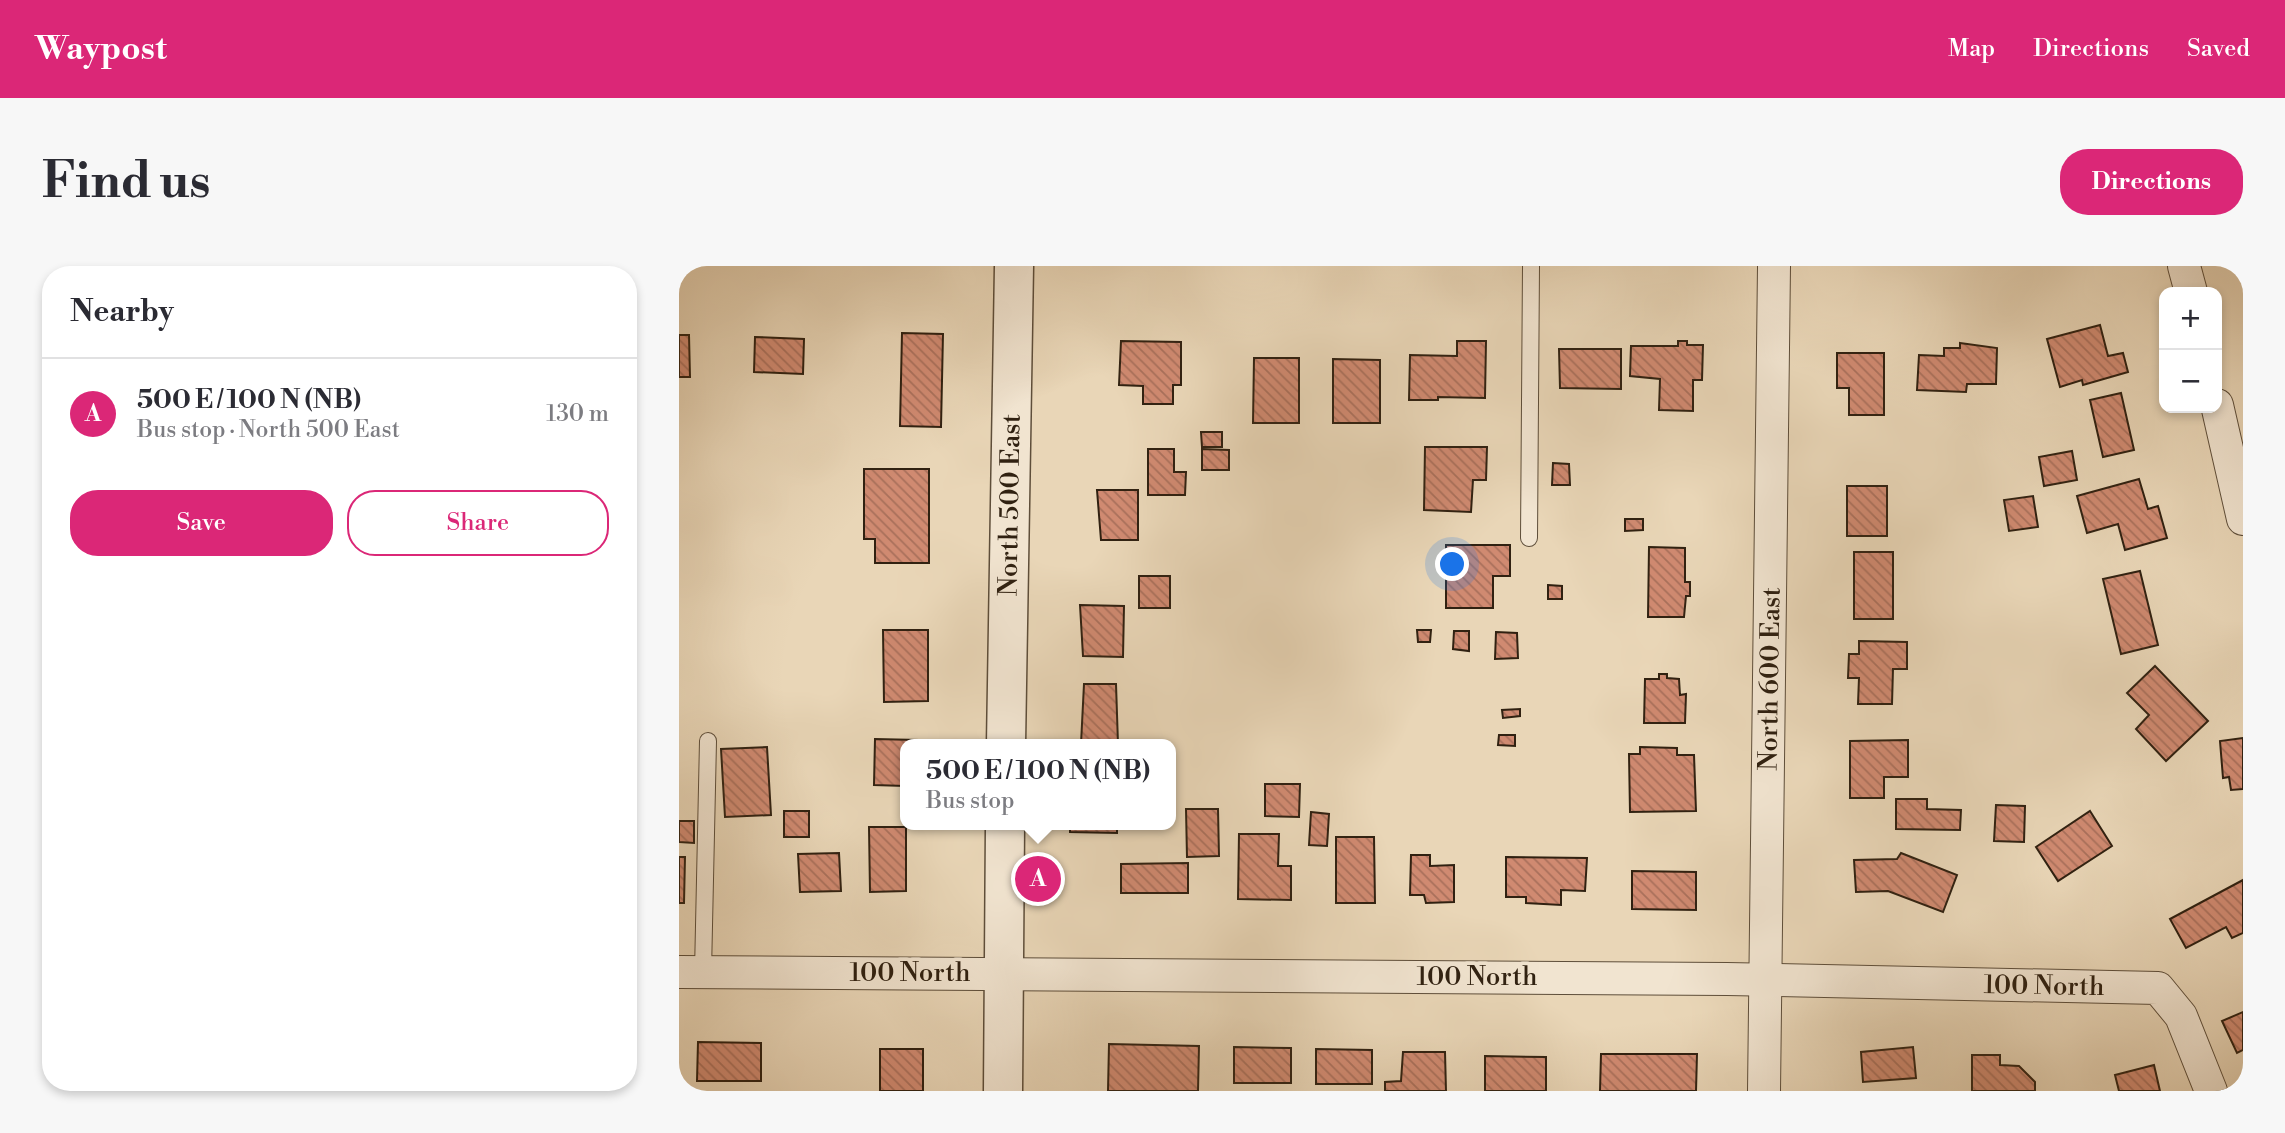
<!DOCTYPE html>
<meta charset="utf-8">
<style>
body{margin:0;font-family:"Libre Bodoni",serif;background:#f7f7f7;color:#2b2b33}
.controls{position:absolute;right:21px;top:21px;display:grid;overflow:hidden;border-radius:14px;box-shadow:0 4px 10px #0003}
.controls button{width:63px;height:63px;display:grid;place-items:center;padding:0;border:0;border-bottom:2px solid #e1e1e2;background:#fff;color:#2b2b33;font:35px sans-serif}
.you{position:absolute;left:774px;top:299px;width:24px;height:24px;margin:-18px;border:5px solid #fff;border-radius:50%;background:#1a73e8;box-shadow:0 0 0 10px #1a73e833}
.badge{display:grid;place-items:center;width:46px;height:46px;border-radius:50%;background:#db2777;color:#fff;font-size:23px;font-weight:700}
.pin{position:absolute;translate:-50% -50%;border:4px solid #fff;box-shadow:0 2px 7px #0006}
.popup{position:absolute;left:221px;top:473px;width:276px;height:91px;box-sizing:border-box;display:grid;place-content:center;border-radius:14px;background:#fff;filter:drop-shadow(0 2px 5px #0005);font-size:23px;white-space:nowrap;color:#7c7c81}
.popup b{font-size:26px;color:#2b2b33}
.popup::after{content:'';position:absolute;left:50%;top:100%;margin-left:-14px;border:14px solid transparent;border-top-color:#fff}
.list{margin:0;padding:0;list-style:none}
h2{display:flex;justify-content:space-between;align-items:center;height:91px;margin:0;padding:0 28px;font-size:30px}
h2 small{font-size:23px;font-weight:400;color:#7c7c81}
.list li{display:grid;grid-template-columns:46px 1fr auto;gap:21px;align-items:center;box-sizing:border-box;height:112px;padding:0 28px;border-top:2px solid #e1e1e2}
.list b{display:block;font-size:26px;white-space:nowrap}
.list p{margin:0;font-size:23px;white-space:nowrap;color:#7c7c81}
.list em{font-size:23px;font-style:normal;color:#7c7c81}
.actions{display:flex;gap:14px;padding:21px 28px}
.actions a{flex:1;padding:16px 0;border:2px solid #db2777;border-radius:28px;text-align:center;font-size:24px;color:#db2777}
.actions .main{background:#db2777;color:#fff}
.map{position:relative;flex:none;width:1564px;height:825px;overflow:hidden;border-radius:28px}
header{display:flex;align-items:center;gap:42px;box-sizing:border-box;height:98px;padding:0 35px;background:#db2777;color:#fff}
header strong{font-size:33px}
nav{display:flex;gap:38px;margin-inline-start:auto;font-size:24px}
.intro{display:flex;align-items:center;justify-content:space-between;box-sizing:border-box;height:168px;padding:0 42px}
h1{margin:0;font-size:49px}
.button{padding:18px 32px;border-radius:28px;background:#db2777;color:#fff;font-size:24px;font-weight:700}
main{display:flex;gap:42px;padding:0 42px}
aside{flex:1;background:#fff;border-radius:28px;box-shadow:0 4px 10px #0003}
.map>svg:first-child{display:block}
.building{fill:url(#building-back-hatch);stroke:#302111;stroke-width:2}
.lines{fill:none;stroke-linecap:round;stroke-linejoin:round}
.service-casing{stroke:#5e4e3a;stroke-width:18}
.minor-casing{stroke:#5e4e3a;stroke-width:34}
.tertiary-casing{stroke:#5e4e3a;stroke-width:41}
.service{stroke:#f1e4d0;stroke-width:16}
.minor{stroke:#f1e4d0;stroke-width:32}
.tertiary{stroke:#f1e4d0;stroke-width:38}
.labels{text-anchor:middle;dominant-baseline:central;stroke-width:7;stroke-linejoin:round;paint-order:stroke}
.street-label{font-size:26px;fill:#302111;stroke:#f1e4d0}
</style>
<header>
<strong>Waypost</strong>
<nav><a>Map</a><a>Directions</a><a>Saved</a></nav>
</header>
<div class="intro"><h1>Find us</h1><a class="button">Directions</a></div>
<main>
<aside>
<h2>Nearby<small></small></h2>
<ul class="list">
<li><span class="badge">A</span><div><b>500 E / 100 N (NB)</b><p>Bus stop · North 500 East</p></div><em>130 m</em></li>
</ul>
<div class="actions"><a class="main">Save</a><a>Share</a></div>
</aside>
<div class="map">
<svg width="1564" height="825" viewBox="0 0 1564 825">
<defs>
<pattern id="building-back-hatch" width="6" height="6" patternUnits="userSpaceOnUse" patternTransform="scale(1.75)"><rect width="6" height="6" fill="#d08a71"/><path d="M-1 5l2 2M0 0l6 6M5-1l2 2" fill="none" stroke="#a9705b"/></pattern>
</defs>
<rect width="100%" height="100%" fill="#e9d6b7"/>
<filter id="stains"><feTurbulence type="fractalNoise" baseFrequency=".00286" numOctaves="4"/><feColorMatrix values="0 0 0 0 .2 0 0 0 0 .09 0 0 0 0 .02 0 0 0 .5 -.17"/></filter>
<radialGradient id="worn" r=".72"><stop offset=".6" stop-color="#630" stop-opacity="0"/><stop offset="1" stop-color="#630" stop-opacity=".3"/></radialGradient>
<g class="building">
<path d="M1421,59L1429,90L1444,87L1449,106L1404,119L1403,114L1381,121L1368,73Z"/>
<path d="M223,67L264,68L262,161L221,160Z"/>
<path d="M0,69H10L11,111H0Z"/>
<path d="M76,71L125,73L124,108L75,106Z"/>
<path d="M442,75L502,76V119H494V138H464V120L440,119Z"/>
<path d="M778,75H807L806,132L759,131V134H730L731,89L778,90Z"/>
<path d="M999,75H1008V79H1024L1023,114H1014V145L980,144L981,113L951,110L952,80H999Z"/>
<path d="M1281,77L1318,82L1317,118H1288L1287,126L1238,124L1240,89L1265,90V82H1281Z"/>
<path d="M880,83H942V123L881,122Z"/>
<path d="M1158,87H1205V149H1170V122H1158Z"/>
<path d="M575,92H620V157H574Z"/>
<path d="M654,93L701,94V157H654Z"/>
<path d="M1442,127L1455,184L1424,191L1411,134Z"/>
<path d="M522,166H543V181H523Z"/>
<path d="M746,181H808L807,214H794L792,246L745,244Z"/>
<path d="M469,183H495V206H507L506,229H469Z"/>
<path d="M523,183L550,184V204H523Z"/>
<path d="M1393,185L1398,214L1365,220L1360,191Z"/>
<path d="M874,197L890,198L891,219H873Z"/>
<path d="M185,203H250V297H196V273H185Z"/>
<path d="M1460,213L1469,243L1479,240L1488,272L1446,284L1439,258L1408,267L1398,230Z"/>
<rect x="1168" y="220" width="40" height="50"/>
<path d="M418,224H459V274H422Z"/>
<path d="M1354,230L1359,261L1330,265L1325,234Z"/>
<path d="M946,253H964V264L946,265Z"/>
<path d="M767,279H831V310H814V342H767Z"/>
<path d="M970,281L1006,282V316H1011V330H1007L1005,351H969Z"/>
<rect x="1175" y="286" width="39" height="67"/>
<path d="M1461,305L1479,379L1442,388L1424,313Z"/>
<rect x="460" y="310" width="31" height="32"/>
<path d="M869,319L883,320V333H869Z"/>
<path d="M401,339L445,340L444,391L404,390Z"/>
<path d="M204,364H249V435L205,436Z"/>
<path d="M738,364H752L751,376H739Z"/>
<path d="M775,365H790V385L774,383Z"/>
<path d="M817,366L838,367L839,392L816,393Z"/>
<path d="M1180,375L1228,376V403H1214L1213,438H1179L1180,412H1169L1170,388H1180Z"/>
<path d="M1476,400L1529,455L1487,495L1457,463L1470,449L1448,427Z"/>
<path d="M980,408H988V412L1000,413L1001,429L1007,428L1006,457H965L966,413H980Z"/>
<path d="M405,418H437L439,478H402Z"/>
<path d="M841,443V450L824,452L823,444Z"/>
<path d="M820,469H836V480L819,479Z"/>
<path d="M1564,472V523L1552,524L1550,511L1544,512L1541,475Z"/>
<path d="M196,473L239,474V478H226V520L195,519Z"/>
<path d="M1229,474V511H1205V532H1171V475Z"/>
<path d="M88,481L92,549L46,551L42,483Z"/>
<path d="M961,481L998,482V489H1015L1017,545L951,546L950,488H961Z"/>
<path d="M586,518H621L620,551L586,550Z"/>
<path d="M1217,533H1248V543L1282,544L1281,564L1217,563Z"/>
<path d="M1317,539L1346,540L1345,576L1315,575Z"/>
<path d="M507,543H539L540,590L508,591Z"/>
<rect x="105" y="545" width="25" height="26"/>
<path d="M1411,545L1433,580L1379,615L1357,581Z"/>
<path d="M632,546L650,548L648,580L630,579Z"/>
<path d="M0,555H15V577L0,576Z"/>
<path d="M391,559H438V567L391,566Z"/>
<path d="M190,561H227V625L191,626Z"/>
<path d="M560,568H600L599,600H612V634L559,633Z"/>
<path d="M657,571H695L696,637H657Z"/>
<path d="M160,587L162,625L121,626L119,588Z"/>
<path d="M1222,587L1278,609L1264,646L1209,625L1177,626L1175,594L1218,593Z"/>
<path d="M732,589H751V600L775,599V636L747,637L745,629H731Z"/>
<path d="M0,591H6L5,637H0Z"/>
<path d="M827,591L908,592L906,625L882,624V639L847,637V631H827Z"/>
<path d="M509,597V627H442V598Z"/>
<path d="M953,605L1017,606V644L953,643Z"/>
<path d="M1564,614V667L1553,672L1547,661L1507,682L1491,653Z"/>
<path d="M1564,746V784L1558,787L1543,755Z"/>
<path d="M19,776L82,777V815H18Z"/>
<path d="M430,778L520,780L519,825H429Z"/>
<path d="M555,781L612,782V817H555Z"/>
<path d="M1234,781L1237,812L1184,816L1182,786Z"/>
<rect x="201" y="783" width="43" height="42"/>
<path d="M637,783L693,784V818H637Z"/>
<path d="M724,786H766L767,825H706V816L722,815Z"/>
<path d="M922,788H1018L1017,825H921Z"/>
<path d="M1293,789H1321V799L1340,800L1356,816V825H1293Z"/>
<path d="M806,790L867,791V825H806Z"/>
<path d="M1475,799L1481,825H1440L1436,809Z"/>
</g>
<g class="lines">
<g class="service-casing">
<g id="service">
<path d="M850,272L852,0"/>
<path d="M24,706L29,475"/>
</g>
</g>
<g class="minor-casing">
<g id="minor">
<path d="M1505,0L1512,26"/>
<path d="M1538,139L1564,253"/>
<path d="M0,706L1048,713L1479,722L1502,750L1532,825"/>
<path d="M1085,825L1095,0"/>
</g>
</g>
<g class="tertiary-casing">
<g id="tertiary">
<path d="M327,478L335,0"/>
<path d="M324,825L326,559"/>
</g>
</g>
<use href="#service" class="service"/>
<use href="#minor" class="minor"/>
<use href="#tertiary" class="tertiary"/>
</g>
<g class="labels">
<g class="street-label">
<text transform="translate(331 239) rotate(-89)">North 500 East</text>
<text transform="translate(1091 413) rotate(-89)">North 600 East</text>
<text x="231" y="707">100 North</text>
<text x="798" y="711">100 North</text>
<text transform="translate(1365 720) rotate(1)">100 North</text>
</g>
</g>
<rect width="100%" height="100%" filter="url(#stains)"/>
<rect width="100%" height="100%" fill="url(#worn)"/>
</svg>
<div class="controls">
<button>+</button>
<button>−</button>
</div>
<div class="you"></div>
<div class="pin badge" style="left:359px;top:613px">A</div>
<div class="popup"><b>500 E / 100 N (NB)</b>Bus stop</div>
</div>
</main>
